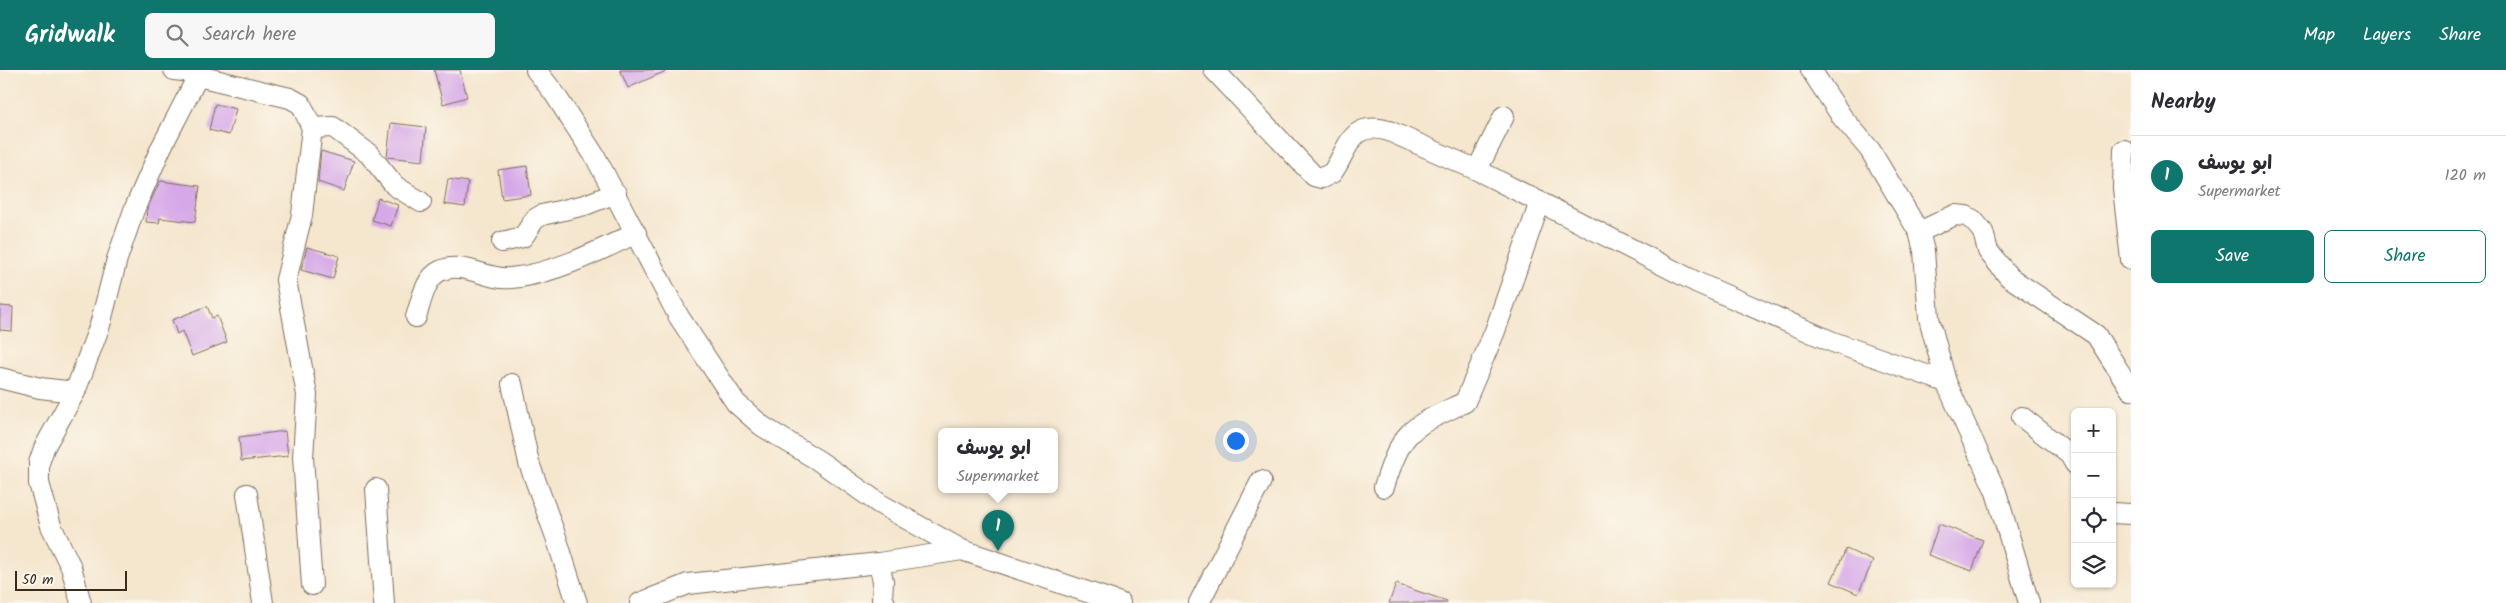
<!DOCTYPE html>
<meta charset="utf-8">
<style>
body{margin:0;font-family:Kalam,"Playpen Sans Arabic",sans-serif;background:#f7f7f7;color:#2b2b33}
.controls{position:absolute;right:15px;bottom:15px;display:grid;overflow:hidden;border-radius:8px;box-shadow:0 1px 4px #0004}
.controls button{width:45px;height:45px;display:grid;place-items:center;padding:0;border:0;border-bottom:1px solid #e1e1e2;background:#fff;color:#2b2b33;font:25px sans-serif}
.scale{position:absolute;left:15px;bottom:12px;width:112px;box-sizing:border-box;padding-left:5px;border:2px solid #3b2a1e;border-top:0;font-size:14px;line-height:18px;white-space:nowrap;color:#3b2a1e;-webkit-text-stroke:4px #fbf7ec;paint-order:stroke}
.you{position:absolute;left:1235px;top:370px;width:18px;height:18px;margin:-12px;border:4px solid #fff;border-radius:50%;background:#1a73e8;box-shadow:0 0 0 8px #1a73e833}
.badge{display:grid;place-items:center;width:32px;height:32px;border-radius:50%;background:#0f766e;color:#fff;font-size:16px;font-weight:700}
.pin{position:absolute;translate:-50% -41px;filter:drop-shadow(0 1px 2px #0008)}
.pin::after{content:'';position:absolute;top:26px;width:18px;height:15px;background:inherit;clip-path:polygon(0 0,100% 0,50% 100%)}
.popup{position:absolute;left:938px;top:358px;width:120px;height:65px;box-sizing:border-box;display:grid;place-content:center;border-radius:8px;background:#fff;filter:drop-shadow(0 1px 4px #0005);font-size:16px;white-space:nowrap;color:#7c7c81}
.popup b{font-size:19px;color:#2b2b33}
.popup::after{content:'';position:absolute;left:50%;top:100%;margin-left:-10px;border:10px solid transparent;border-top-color:#fff}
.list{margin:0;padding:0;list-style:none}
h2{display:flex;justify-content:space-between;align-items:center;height:65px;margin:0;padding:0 20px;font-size:21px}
h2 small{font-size:16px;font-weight:400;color:#7c7c81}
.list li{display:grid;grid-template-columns:32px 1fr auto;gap:15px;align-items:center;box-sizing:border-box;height:80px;padding:0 20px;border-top:1px solid #e1e1e2}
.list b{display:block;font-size:19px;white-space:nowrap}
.list p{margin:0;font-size:16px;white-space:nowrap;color:#7c7c81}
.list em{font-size:16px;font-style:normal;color:#7c7c81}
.actions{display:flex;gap:10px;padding:15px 20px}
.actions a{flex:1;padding:11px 0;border:1px solid #0f766e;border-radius:8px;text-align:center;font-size:18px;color:#0f766e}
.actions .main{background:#0f766e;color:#fff}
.icon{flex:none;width:28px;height:28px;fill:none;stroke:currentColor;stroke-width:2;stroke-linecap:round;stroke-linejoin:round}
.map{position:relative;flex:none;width:2131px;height:533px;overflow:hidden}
header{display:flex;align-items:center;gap:30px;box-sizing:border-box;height:70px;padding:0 25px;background:#0f766e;color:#fff}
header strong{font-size:24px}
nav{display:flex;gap:28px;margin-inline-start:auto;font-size:18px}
.search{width:350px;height:45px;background:#f7f7f7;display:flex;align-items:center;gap:12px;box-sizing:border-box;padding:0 18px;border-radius:8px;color:#7c7c81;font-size:19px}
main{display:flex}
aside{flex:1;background:#fff}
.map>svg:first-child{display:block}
.building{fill:#d6a8e8}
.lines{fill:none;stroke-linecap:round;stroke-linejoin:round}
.minor-casing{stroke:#7c6c5c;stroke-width:22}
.minor{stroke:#fff;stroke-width:20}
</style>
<header>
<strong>Gridwalk</strong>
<div class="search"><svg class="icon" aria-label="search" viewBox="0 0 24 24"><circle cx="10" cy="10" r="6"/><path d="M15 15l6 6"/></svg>Search here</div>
<nav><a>Map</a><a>Layers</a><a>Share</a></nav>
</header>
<main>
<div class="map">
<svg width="2131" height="533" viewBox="0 0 2131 533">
<rect width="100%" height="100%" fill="#fbf7ec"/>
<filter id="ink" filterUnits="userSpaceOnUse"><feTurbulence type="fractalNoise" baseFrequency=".02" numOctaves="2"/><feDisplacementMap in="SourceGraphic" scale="10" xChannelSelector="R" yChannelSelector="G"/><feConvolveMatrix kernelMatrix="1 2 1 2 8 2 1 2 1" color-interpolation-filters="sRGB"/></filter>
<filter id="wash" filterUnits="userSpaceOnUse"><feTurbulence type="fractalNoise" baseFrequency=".0096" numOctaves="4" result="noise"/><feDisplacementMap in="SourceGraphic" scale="20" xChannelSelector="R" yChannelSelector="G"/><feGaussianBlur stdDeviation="1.12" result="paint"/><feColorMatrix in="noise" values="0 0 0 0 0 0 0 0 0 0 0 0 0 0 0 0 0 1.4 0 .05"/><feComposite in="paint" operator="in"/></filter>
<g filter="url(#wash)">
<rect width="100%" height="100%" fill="#f5e6ce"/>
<g id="blocks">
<g class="building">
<path d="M434,0H460L467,27L443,34Z"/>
<path d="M620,0H668L628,18Z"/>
<path d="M215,34L236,39L229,65L209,60Z"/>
<path d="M391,53L426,57L423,91L387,87Z"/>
<path d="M321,81L354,91L344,121L318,112Z"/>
<path d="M527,96L531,125L502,129L498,100Z"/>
<path d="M448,109L468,112L465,137L444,134Z"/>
<path d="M160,111L200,116L195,152L160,148L159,153L146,152L147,139Z"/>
<path d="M378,128L398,135L391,156L372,150Z"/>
<path d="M307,177L339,186L333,209L301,200Z"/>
<path d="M0,236L13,237L12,261L0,260Z"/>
<path d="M207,236L212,248L217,246L227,272L192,286L182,261L177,264L172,250Z"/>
<path d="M285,361L288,386L241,391L239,367Z"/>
<path d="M1939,454L1983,470L1972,501L1928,485Z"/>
<path d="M1846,479L1873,491L1858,524L1831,512Z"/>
<path d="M1396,514L1447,531L1446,533H1389Z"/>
</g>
</g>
</g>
<g filter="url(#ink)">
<use href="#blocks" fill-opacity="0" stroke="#7c6c5c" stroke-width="1"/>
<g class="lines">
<g class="minor-casing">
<g id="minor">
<path d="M174,0L192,2L198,6L290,28L301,34L312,58L333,57L369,84L395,116L421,132"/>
<path d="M536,0L554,23L596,88L679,247L736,333L762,356L819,391L880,434L962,480"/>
<path d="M1214,0L1314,106L1322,108L1332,103C1349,80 1349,49 1389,61L1477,100L1698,213L1833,272L1946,312"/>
<path d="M1811,0L1842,47L1870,80L1919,162L1924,181L1929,248L1946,312L1996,422L2029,533"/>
<path d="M312,58L302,145L286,210L307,325L303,387L312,515"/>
<path d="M2124,80L2123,118L2131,190"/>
<path d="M1477,100L1504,46"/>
<path d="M1919,162L1955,145L1966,146L1973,150L1983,162L1988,181L2009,207L2096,265L2131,320"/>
<path d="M502,172L523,167L535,149L542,145L585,135L616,123"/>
<path d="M416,247C421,232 425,208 440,201C464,190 487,211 511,208C553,204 599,181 636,163"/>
<path d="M0,308L40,318L75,322"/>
<path d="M512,314L529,393L556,467L577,533"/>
<path d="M2022,347L2070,385L2075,394"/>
<path d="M1384,417C1403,357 1411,358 1465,332L1495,261L1540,132"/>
<path d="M376,419L384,533"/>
<path d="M247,424L263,533"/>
<path d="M2112,443L2131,444"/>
<path d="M879,493L883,511L882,530L885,533"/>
<path d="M81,533L71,497L51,456L39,413V393L44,378L75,322L100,255L117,189L134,140L161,78L201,0"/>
<path d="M640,533L688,514L879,493L962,480L1120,533"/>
<path d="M1199,533L1261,411"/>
</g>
</g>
<use href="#minor" class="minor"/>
</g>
</g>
</svg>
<div class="controls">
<button>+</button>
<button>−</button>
<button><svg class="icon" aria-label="locate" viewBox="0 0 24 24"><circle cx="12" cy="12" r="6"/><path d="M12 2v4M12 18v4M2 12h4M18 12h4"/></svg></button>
<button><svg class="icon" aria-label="layers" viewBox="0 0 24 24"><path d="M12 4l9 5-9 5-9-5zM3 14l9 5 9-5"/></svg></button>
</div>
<div class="scale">50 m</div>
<div class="you"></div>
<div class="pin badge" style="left:998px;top:481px">1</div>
<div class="popup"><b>ابو يوسف</b>Supermarket</div>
</div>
<aside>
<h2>Nearby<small></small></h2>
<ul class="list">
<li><span class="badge">1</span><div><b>ابو يوسف</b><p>Supermarket</p></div><em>120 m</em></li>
</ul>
<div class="actions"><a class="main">Save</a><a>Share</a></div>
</aside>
</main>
